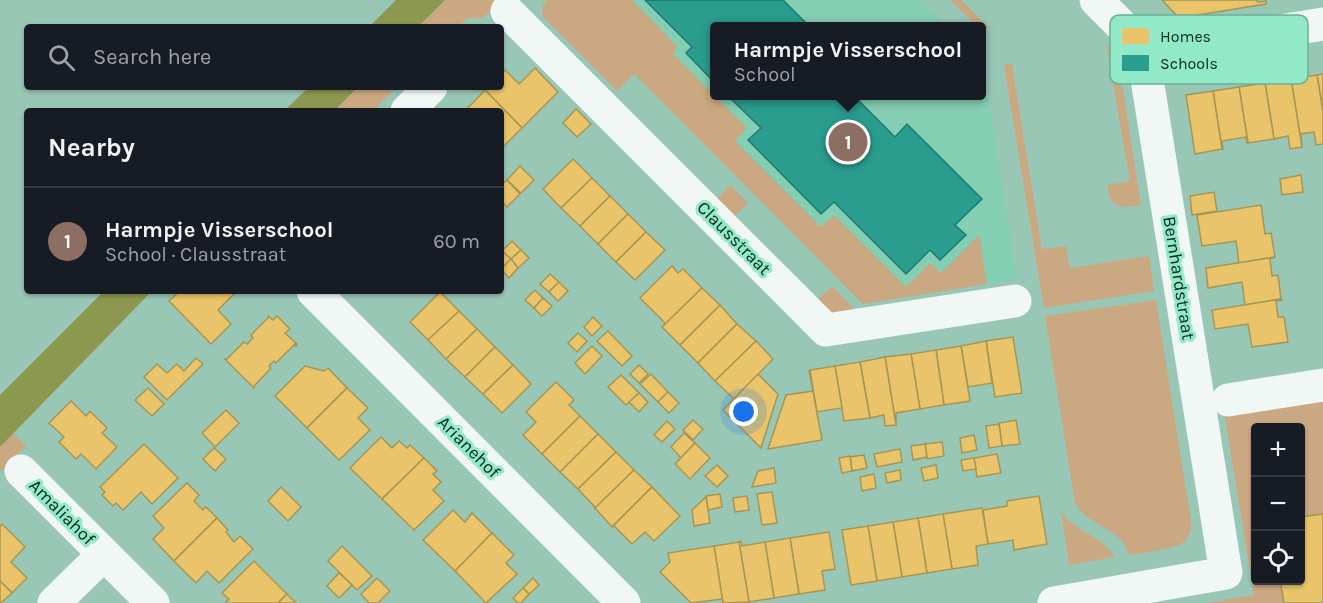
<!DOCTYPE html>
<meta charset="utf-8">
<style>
body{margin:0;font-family:Karla,sans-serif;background:#242831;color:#f1f3f6}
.controls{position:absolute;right:18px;bottom:18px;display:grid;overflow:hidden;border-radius:6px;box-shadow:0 2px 4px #0004}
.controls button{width:54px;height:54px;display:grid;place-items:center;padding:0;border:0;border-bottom:2px solid #363941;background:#171b24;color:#f1f3f6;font:30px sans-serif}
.you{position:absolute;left:744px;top:412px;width:21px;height:21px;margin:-15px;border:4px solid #fff;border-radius:50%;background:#1a73e8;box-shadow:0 0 0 9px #1a73e833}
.badge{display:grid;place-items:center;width:39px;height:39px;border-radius:50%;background:#9eb2ad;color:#fff;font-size:20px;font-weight:700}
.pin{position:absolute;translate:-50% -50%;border:3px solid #fff;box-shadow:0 2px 6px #0006}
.popup{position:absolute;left:710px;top:22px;width:276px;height:78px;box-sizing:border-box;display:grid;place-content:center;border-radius:6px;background:#171b24;filter:drop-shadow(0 2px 4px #0005);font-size:20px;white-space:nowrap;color:#9ea1a6}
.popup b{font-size:22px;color:#f1f3f6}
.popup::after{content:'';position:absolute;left:50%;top:100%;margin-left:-12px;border:12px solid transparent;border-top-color:#171b24}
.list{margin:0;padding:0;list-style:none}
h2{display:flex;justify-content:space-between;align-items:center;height:78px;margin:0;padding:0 24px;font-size:26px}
h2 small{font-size:20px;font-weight:400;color:#9ea1a6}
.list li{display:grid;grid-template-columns:39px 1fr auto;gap:18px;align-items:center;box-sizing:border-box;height:108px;padding:0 24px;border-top:2px solid #363941}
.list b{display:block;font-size:22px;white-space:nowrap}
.list p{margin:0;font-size:20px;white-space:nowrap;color:#9ea1a6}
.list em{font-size:20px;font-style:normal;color:#9ea1a6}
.icon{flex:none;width:33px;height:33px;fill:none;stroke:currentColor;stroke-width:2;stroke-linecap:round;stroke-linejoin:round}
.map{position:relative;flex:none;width:1323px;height:603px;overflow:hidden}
.search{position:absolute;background:#171b24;box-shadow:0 2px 4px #0004;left:24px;top:24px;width:480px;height:66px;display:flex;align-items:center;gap:15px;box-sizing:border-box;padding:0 21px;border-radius:6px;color:#9ea1a6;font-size:22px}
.panel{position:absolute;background:#171b24;box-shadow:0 2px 4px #0004;left:24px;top:108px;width:480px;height:186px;border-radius:6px}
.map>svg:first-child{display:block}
.built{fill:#84ceb3}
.green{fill:#caa882;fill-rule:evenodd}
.water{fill:#8c984f}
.homes{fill:#e9c46a;stroke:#a59654;stroke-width:1.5}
.schools{fill:#2a9d8f;stroke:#1f7b6d;stroke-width:1.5}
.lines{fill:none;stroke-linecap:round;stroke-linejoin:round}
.street{stroke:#f0f7f4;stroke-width:33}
.labels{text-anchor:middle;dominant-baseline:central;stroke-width:6;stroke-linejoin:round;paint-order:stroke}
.street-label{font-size:18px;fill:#052b1f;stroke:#92e9c8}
.key{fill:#92e9c8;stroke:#68b095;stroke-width:1.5}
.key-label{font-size:16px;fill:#052b1f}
</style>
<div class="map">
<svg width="1323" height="603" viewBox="0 0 1323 603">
<rect width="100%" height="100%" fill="#99c7b6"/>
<path class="built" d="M562,0H920L947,26L714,27V96H982V61L983,63L1017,280L863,304L646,87Z"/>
<g class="green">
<path d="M445,0H501L483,18H467L458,27H418Z"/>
<path d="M547,0H632L678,47L673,54L747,128L735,141L821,227L834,215L906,287L930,263L941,273L979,235L987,284L863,304L634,74L617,91L545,19C541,12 541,6 547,0Z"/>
<path d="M950,0H961L988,27L983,33L982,31V27L977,26Z"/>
<path d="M1106,44L1114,51L1119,64L1141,205C1119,208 1111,210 1107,185L1130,181Z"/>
<path d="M1012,64L1042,249L1066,246L1070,268L1149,256L1154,291L1044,308L1004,65Z"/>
<path d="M358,87H397L373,111H334Z"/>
<path d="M730,185L748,203L732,219L714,202Z"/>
<path d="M832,286L858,313H831L815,302Z"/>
<path d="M1156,300L1191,521C1193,544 1177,547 1159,550C1149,552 1139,554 1129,555C1122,527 1087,526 1075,503L1045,316Z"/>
<path d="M1323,397V603H1206L1254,595L1224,412ZM1256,428H1300V580H1256Z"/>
<path d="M13,433L26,446L0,472V447Z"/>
<path d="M1061,511C1073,532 1106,537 1114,557L1069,565Z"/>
</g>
<g class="water">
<path d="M396,0H445L418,27H369Z"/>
<path d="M309,87H358L334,111H284Z"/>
<path d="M104,291H152L0,447V395Z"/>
</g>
<g class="homes">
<path d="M1162,0H1256L1258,2L1266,1V4L1179,18Z"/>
<path d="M535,68L558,92L522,128L485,90L488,87H501V74L505,70L519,84Z"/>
<path d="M1323,74V112L1317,75Z"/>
<path d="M1317,75L1323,112V144L1316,145L1314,132L1301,134L1302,147L1291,79Z"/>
<path d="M1291,79L1302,147L1290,149L1288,136L1274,139L1265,83Z"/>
<path d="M1265,83L1274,139L1248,143L1239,87Z"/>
<path d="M1239,87L1248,143H1247L1246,137L1222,141L1223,149H1222L1213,91Z"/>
<path d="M485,90L522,128L501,149V111H465Z"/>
<path d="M1213,91L1222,149L1195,154L1186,95Z"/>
<path d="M576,109L591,124L577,137L563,123Z"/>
<path d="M573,159L592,178L561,208L543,189Z"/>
<path d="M520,166L534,180L521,193L507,180Z"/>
<path d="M1301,175L1303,192L1282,195L1280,179Z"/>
<path d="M592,178L610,196L580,226L561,208Z"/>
<path d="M507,180L520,194L507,207L501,201V185Z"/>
<path d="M1214,192L1217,211L1192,215L1190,196Z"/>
<path d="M610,196L628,214L598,244L580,226Z"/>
<path d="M1261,205L1265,234L1271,233L1275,257L1239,263L1236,241L1202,246L1197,215Z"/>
<path d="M628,214L646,232L616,262L598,244Z"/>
<path d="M646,232L665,250L635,280L616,262Z"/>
<path d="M512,241L521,250L511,259L502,251Z"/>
<path d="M521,250L529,258L518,268L511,259Z"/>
<path d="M502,251L511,259L501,269V252Z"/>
<path d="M1275,257L1270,259L1272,276L1278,275L1281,299L1245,305L1242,282L1208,288L1206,268Z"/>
<path d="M511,259L518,268L509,278L501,269Z"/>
<path d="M672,266L678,273L683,269L702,288L666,324L640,298Z"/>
<path d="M550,274L559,282L549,292L540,284Z"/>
<path d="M559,282L568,291L558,301L549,292Z"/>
<path d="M702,288L720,305L680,345L662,327Z"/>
<path d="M535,290L543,298L534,308L525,300Z"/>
<path d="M180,291H237L218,310L231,324L211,344L169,301Z"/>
<path d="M440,292L459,311L428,340L410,322Z"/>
<path d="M543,298L552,306L542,316L534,308Z"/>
<path d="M1281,299L1282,300L1276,301L1278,317H1284L1288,342L1252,347L1248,324L1215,329L1212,310Z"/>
<path d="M720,305L737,324L698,363L680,345Z"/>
<path d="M459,311L477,329L446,359L428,340Z"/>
<path d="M268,316L273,320L277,316L290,329L285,333L297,344L296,346L295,344L276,363L274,361L269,366L271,368L254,386V388L225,359H227L244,342L247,344L253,338L251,335L268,318Z"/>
<path d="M593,317L602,326L592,336L584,327Z"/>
<path d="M737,324L756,341L715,381L698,363Z"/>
<path d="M477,329L495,347L465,377L446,359Z"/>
<path d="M608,331L632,356L622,366L597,341Z"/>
<path d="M578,333L587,341L577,352L568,343Z"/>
<path d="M1013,337L1022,393L995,397L986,341Z"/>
<path d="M756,341L773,359L734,399L715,381Z"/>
<path d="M986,341L992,383L968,387L961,346Z"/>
<path d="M592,346L602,356L585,374L575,363Z"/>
<path d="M961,346L970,401L944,405L936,350Z"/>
<path d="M495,347L513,365L483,394L465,377Z"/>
<path d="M936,350L944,405L920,409L911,354Z"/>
<path d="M911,354L920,409L896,413V425L885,357Z"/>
<path d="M885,357L896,425L885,426L884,415L870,418L860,362Z"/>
<path d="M196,358L203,364L167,400L144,377L157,364L167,373L177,364L184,371Z"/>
<path d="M860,362L870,418L844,421L835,366Z"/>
<path d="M513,365L531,384L502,413L483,394Z"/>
<path d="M639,365L648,374L639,383L630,374Z"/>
<path d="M305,366L324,371L328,368L347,388L307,428L275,396Z"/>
<path d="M835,366L842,408L817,412L810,370Z"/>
<path d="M809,370L822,440L768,449L786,395L813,391Z"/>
<path d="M651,374L668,392L658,402L640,384Z"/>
<path d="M758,374L778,394L761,448L723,410Z"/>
<path d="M621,375L639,393L626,405L608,387Z"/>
<path d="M556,382L574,400L569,405L580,416L542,454L523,435L536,422L526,412Z"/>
<path d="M148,388L164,404L152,416L135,400Z"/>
<path d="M347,388L368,408L358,418L370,430L339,460L307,428Z"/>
<path d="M668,392L679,403L669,413L658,402Z"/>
<path d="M639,393L648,402L639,412L629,402Z"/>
<path d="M71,401L86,416L90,411L107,428L102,433L117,447L96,469L81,454L76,459L59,442L64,437L49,423Z"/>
<path d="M226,410L239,423L215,447L202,433Z"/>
<path d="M580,416L598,434L560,472L542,454Z"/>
<path d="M693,420L703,429L693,440L683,430Z"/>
<path d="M1016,420L1020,444L1002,446L999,423Z"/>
<path d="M667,421L675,429L662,442L654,435Z"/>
<path d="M999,424L1002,446L989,448L986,426Z"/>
<path d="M684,433L695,443L681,458L671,447Z"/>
<path d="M598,434L616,452L578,489L560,472Z"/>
<path d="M974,435L977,450L962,453L960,438Z"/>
<path d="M381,437L392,448L399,441L407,448L410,445L424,458L382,499L350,468Z"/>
<path d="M942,442L944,456L927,459L925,444Z"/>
<path d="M695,443L710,458L690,479L675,464Z"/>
<path d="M144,444L178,478L152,504L141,492L123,510L116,503L113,506L102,495L105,492L100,487Z"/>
<path d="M925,444L927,457L913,460L911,446Z"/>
<path d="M214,448L226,459L215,471L203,459Z"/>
<path d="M900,449L902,462L877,467L874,454Z"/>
<path d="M616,452L634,470L595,508V507L578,489Z"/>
<path d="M997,454L1001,473L977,477L974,458Z"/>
<path d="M864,455L867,468L852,471L850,457Z"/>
<path d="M850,456L852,471L842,473L839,458Z"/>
<path d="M424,458L437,471L433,474L441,482L433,490L444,501L414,530L382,499Z"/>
<path d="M974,458L976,469L963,471L961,460Z"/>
<path d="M717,465L728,476L717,487L705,476Z"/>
<path d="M936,465L938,478L924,481L921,468Z"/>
<path d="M774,468L776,483L752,487L758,471Z"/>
<path d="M634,470L652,487L612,527L595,508Z"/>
<path d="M900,470L901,480L887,483L885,473Z"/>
<path d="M874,474L876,488L862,491L860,477Z"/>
<path d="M187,483L199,495L194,501L203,510L206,507L217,518L174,561L153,539L164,528L153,516Z"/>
<path d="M281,487L301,507L288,521L268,501Z"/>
<path d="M652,487L680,516L654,541L645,532L632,544L614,526L612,527Z"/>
<path d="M772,492L777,523L762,525L757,494Z"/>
<path d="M720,494L722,507L708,510L706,496Z"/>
<path d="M747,496L749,510L735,512L733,498Z"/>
<path d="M1039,496L1047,544L1014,550L1013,540L988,544L983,510L1007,506V501Z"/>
<path d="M706,497L710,523L694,526L692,510Z"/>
<path d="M982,508L988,544L976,546L978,565L952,569L943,514Z"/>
<path d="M453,510L465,522L472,513L492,533L455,571L423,540Z"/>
<path d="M943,514L952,569L927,573L918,518Z"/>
<path d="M1323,514V603H1284L1280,580H1300V517Z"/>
<path d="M217,518L228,530L226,532L234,542L240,536L253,549L219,583L207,571L196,583L174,561Z"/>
<path d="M918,518L927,573L902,577L893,522Z"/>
<path d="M893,522L902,577L877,581L868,526Z"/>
<path d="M2,524L25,547L11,562L27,578L12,593L0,581V527Z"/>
<path d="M868,526L877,581L851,585L842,530Z"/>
<path d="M829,532L835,569L822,571L825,590L799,594L790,538Z"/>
<path d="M492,533L514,555L506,563L517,574L486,603L455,571Z"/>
<path d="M790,538L799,594L774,598L765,542Z"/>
<path d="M741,541L742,546L765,542L774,598L749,602L739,542Z"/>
<path d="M739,542L749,602L723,603L714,546Z"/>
<path d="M342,546L372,576L357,590L328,561Z"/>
<path d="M714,546L723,603L722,599L691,603L660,572L670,562L668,553Z"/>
<path d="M254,561L287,594L278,603H225L229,599L222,593Z"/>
<path d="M339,573L352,585L339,598L327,586Z"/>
<path d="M377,578L390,591L378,603H369L361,594Z"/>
<path d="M533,578L539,585L529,594L523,588Z"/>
<path d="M0,581L12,593L1,603H0Z"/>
<path d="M523,588L529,594L521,603H518L513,598Z"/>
<path d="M287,594L296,603H278Z"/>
</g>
<g class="schools">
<path d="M645,0H783L810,27H714V82L686,53L692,47Z"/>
<path d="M728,96H854L895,137L907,124L982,199L955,225L966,235L940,260L930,250L906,274L834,202L821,214L748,140L761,128Z"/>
</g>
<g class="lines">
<g class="street">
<path d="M507,11L826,330L1015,301"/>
<path d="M1143,54L1323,24"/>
<path d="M407,111L431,87"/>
<path d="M313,291L624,603"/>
<path d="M1228,400L1323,385"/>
<path d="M21,471L153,603"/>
<path d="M54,603L104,554"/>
<path d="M1054,603L1226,573L1143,54L1125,29L1096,0"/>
</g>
</g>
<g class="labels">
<g class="street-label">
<text transform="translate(734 238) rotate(45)">Clausstraat</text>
<text transform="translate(1179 278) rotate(81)">Bernhardstraat</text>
<text transform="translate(469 447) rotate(45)">Arianehof</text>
<text transform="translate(62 512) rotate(45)">Amaliahof</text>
</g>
</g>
<rect x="1110" y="15" width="198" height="69" rx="9" class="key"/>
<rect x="1122" y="28" width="27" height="16" fill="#e9c46a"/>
<rect x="1122" y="55" width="27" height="16" fill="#2a9d8f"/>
<g class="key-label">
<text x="1160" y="42">Homes</text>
<text x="1160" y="69">Schools</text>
</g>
</svg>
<div class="controls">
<button>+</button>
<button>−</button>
<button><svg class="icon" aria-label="locate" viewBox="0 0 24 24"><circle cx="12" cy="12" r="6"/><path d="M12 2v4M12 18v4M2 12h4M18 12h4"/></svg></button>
</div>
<div class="you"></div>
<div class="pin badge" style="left:848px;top:142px;background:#8d6e63">1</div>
<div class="popup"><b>Harmpje Visserschool</b>School</div>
<div class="search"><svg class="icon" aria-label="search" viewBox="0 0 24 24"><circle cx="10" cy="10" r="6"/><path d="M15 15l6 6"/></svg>Search here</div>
<section class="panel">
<h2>Nearby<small></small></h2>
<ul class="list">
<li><span class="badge" style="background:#8d6e63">1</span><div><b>Harmpje Visserschool</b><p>School · Clausstraat</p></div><em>60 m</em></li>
</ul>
</section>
</div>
